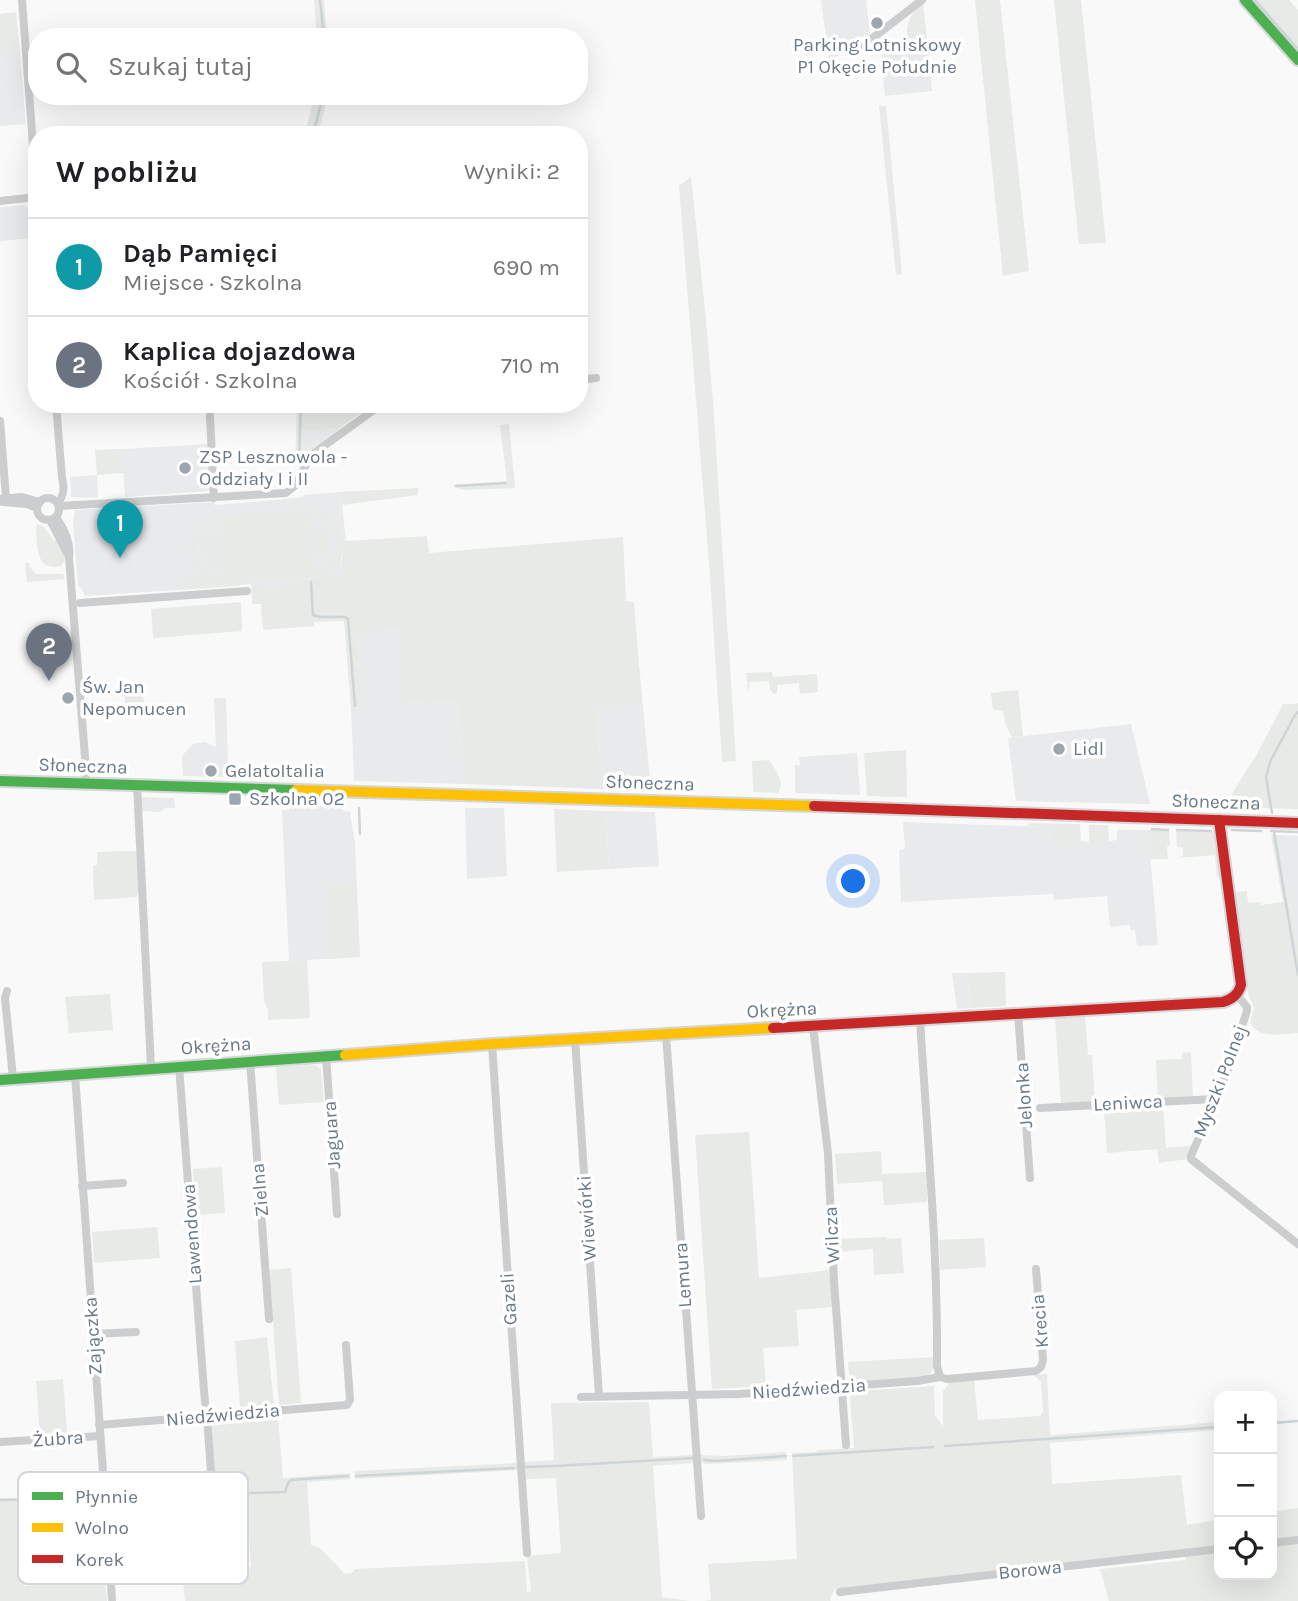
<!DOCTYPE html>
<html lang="pl">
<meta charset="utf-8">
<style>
body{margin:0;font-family:Karla,sans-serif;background:#f6f6f6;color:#202124}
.controls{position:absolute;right:21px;bottom:21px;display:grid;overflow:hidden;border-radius:14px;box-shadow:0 7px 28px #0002}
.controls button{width:63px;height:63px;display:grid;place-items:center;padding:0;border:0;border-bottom:2px solid #e0e0e0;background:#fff;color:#202124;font:35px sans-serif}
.you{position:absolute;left:854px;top:882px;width:24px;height:24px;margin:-18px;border:5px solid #fff;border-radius:50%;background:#1a73e8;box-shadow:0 0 0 10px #1a73e833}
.badge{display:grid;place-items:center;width:46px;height:46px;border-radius:50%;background:#7c3aed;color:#fff;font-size:23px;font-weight:700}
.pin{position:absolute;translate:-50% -58px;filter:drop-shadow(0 2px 4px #0008)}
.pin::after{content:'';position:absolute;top:37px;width:24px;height:21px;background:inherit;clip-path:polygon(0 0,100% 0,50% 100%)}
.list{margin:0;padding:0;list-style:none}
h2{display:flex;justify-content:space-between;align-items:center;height:91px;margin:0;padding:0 28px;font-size:30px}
h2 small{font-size:23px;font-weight:400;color:#757577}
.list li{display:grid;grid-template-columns:46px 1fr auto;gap:21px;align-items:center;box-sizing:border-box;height:98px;padding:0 28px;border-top:2px solid #e0e0e0}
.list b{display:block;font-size:26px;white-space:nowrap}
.list p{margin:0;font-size:23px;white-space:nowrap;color:#757577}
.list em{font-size:23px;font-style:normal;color:#757577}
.icon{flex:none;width:38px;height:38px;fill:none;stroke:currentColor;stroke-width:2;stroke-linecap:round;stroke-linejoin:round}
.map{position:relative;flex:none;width:1298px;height:1601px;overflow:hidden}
.search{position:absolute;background:#fff;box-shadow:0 7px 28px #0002;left:28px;top:28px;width:560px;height:77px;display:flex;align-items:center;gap:18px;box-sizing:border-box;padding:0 24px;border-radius:28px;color:#757577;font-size:26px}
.panel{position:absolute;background:#fff;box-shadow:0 7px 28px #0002;left:28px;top:126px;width:560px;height:287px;border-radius:28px}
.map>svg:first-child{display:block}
.built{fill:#e9eaeb}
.green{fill:#e7eae6;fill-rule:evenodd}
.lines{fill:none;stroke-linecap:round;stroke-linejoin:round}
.stream{stroke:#ced4d7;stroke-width:2.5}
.fast-casing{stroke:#d5d6d7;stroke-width:14}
.slow-casing{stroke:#d5d6d7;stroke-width:14}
.jam-casing{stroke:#d5d6d7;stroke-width:14}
.street{stroke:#cccdce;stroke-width:8}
.fast{stroke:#4caf50;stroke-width:10}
.slow{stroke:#ffc107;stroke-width:10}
.jam{stroke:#c62828;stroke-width:10}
.poi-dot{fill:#9da5ae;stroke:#fff;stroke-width:2.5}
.labels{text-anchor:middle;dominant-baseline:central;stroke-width:7;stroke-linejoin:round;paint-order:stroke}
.poi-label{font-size:19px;fill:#6b7886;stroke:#fff;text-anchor:start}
.street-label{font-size:19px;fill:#6b7886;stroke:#fff}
.key{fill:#fff;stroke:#d3d6db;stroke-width:2}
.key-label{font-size:19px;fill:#6b7886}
</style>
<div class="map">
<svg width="1298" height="1601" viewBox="0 0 1298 1601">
<rect width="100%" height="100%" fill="#f9f9f9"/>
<g class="built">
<path d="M821,0H866L870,34L832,60L829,59Z"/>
<path d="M928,48L932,91L885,96L881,56L884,52Z"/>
<path d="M20,52L26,124L0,126V55Z"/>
<path d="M24,205L33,212L35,238L0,241V207Z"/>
<path d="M340,429L318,445L305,454V431Z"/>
<path d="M208,444L211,489L208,491L125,497L122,449Z"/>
<path d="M97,475L98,498L71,497L70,477Z"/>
<path d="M340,492L341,521L339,523L344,535L345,544L341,559L343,577L308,598L252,601L251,584L240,585L239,586L85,596L82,589L78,585L73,523L75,510L214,502L215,505L277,500L303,497V495Z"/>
<path d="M634,613L651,790L603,789L588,615Z"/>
<path d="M398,630L399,704L458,702L464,784L354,781L351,708L362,707L358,635Z"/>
<path d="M214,698H226L228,765L230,767L252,768L258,773L260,778L183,776L182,756L193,744L205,742L216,747Z"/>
<path d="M1131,724L1150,804L1016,801L1008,738Z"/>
<path d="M857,753L860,795L795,793V765H800L799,757Z"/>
<path d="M143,797L174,798L175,808H165L160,812L141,811V799Z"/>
<path d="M291,805L341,806L343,811L350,812L355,843L360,957L289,961L282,810H289Z"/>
<path d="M465,808H504L507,876L467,879Z"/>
<path d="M606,811L655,812L659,866L609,869Z"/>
<path d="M903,822L1051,827L1052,840L1103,842L1117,840V830H1148L1158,945L1137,946L1135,930H1131L1129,925L1110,927L1107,896L1054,900L1053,894L901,902L899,850L905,849Z"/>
<path d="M1277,835L1298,836V942H1296Z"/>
<path d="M952,973H967L971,1008L957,1009Z"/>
</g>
<g class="green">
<path d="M314,0H324L327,37H317Z"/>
<path d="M975,0H1000L1029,271L1003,276Z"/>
<path d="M1054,0H1081L1106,243L1079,244Z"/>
<path d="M1250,0H1289L1298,10V53Z"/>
<path d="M923,4L928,48L908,50C906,30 905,17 923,4Z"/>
<path d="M16,12L20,52L0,55V14Z"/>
<path d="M314,96H328L318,135H305Z"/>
<path d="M879,106H886L902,274L896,275Z"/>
<path d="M691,177L705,310L713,402L736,761L722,762L710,576L679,186Z"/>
<path d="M297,404H373L338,429L305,431L306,456L295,466Z"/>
<path d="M509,424L515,488L464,490L454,487L453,485L507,481L500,425Z"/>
<path d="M122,449L124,473L97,475L95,450Z"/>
<path d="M418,488V495L342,505L346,541L427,536L429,553L623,537L626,601L634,602L642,703L596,708L603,789L464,784L458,702L399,704L398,630L358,635L362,707L351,708L344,621L314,622V626L263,630L261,604H252V588H254L255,583H258L259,588L300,585V580L343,576C342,571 341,564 342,558C345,542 348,539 338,523L341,521L340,492Z"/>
<path d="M313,509C333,515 351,534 341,556C337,564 331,567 331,575L180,587V579L201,577C180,552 189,524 221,516ZM314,515C321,518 328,521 333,527C345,545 332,566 314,571L308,517ZM215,523H220L224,578C203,575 186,555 201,535L204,568L221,566L218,534H201L208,527Z"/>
<path d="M37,524L44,527L54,541L57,540L65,559L61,566C35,571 38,548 36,529Z"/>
<path d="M326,528L328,556L315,557L313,529Z"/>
<path d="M25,563H29L30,567L36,574H63L65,579L27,582Z"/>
<path d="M241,602L242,631L153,638L151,609Z"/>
<path d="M772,672L773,677L817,674L818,692L800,694L799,683L777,685V693L774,694L770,690L769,681L749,682V690H748L746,673Z"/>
<path d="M142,683L144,702L125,703L124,684Z"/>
<path d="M1018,690L1023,736L1012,737L1006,726L1003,711L993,709L991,693Z"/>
<path d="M1298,703V809L1228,807L1233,792L1257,754L1283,704H1295Z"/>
<path d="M906,750L907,797L867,796L864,753Z"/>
<path d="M769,760C775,770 786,781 778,793L753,792L752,761Z"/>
<path d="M554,809L606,811L609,869L557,872Z"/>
<path d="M1029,823L1080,824L1081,842L1052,840L1051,827L1028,826Z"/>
<path d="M1089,825H1108L1109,842H1089Z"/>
<path d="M1148,830L1169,831L1170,845L1167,847L1168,859H1150Z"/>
<path d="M1176,831L1213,832L1214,835H1217L1222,872L1220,877H1217L1215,855L1177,858L1183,856V848L1177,847Z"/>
<path d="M1271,835H1277L1296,941L1298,942V1033C1283,1034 1259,1039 1250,1023L1254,1008L1248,993L1235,892L1247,891L1248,903L1260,902L1261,905L1283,902Z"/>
<path d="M135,851L137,852L139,892L136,897L94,900L93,866L97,865V852Z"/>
<path d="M356,884L360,957L328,959L325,886Z"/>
<path d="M307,960L310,1018L268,1020V1010L264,1000L262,962Z"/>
<path d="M1005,972L1006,1006L971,1008L967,973Z"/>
<path d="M110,994L113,1030L69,1033L65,997Z"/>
<path d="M1085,1016L1088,1055H1092L1095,1103L1061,1104L1055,1018Z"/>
<path d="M1191,1052L1193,1097L1158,1099L1156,1060L1182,1059V1053Z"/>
<path d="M315,1065L321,1070L324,1102L279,1105L276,1067Z"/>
<path d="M1163,1105L1166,1148L1190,1146L1195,1143L1188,1159L1159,1163L1157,1149L1107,1153L1104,1109Z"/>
<path d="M749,1132L759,1278L831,1270L833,1307L796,1310L799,1346L763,1348L766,1386L712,1389L695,1135Z"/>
<path d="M881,1151L882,1174L927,1172V1202L884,1205L882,1181L837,1184L835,1154Z"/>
<path d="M222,1167L225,1213L196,1215L193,1169Z"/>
<path d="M157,1227L160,1258L94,1263L92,1232Z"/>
<path d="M886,1237L887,1239L901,1238L904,1273L874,1275L873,1249L838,1252L837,1239Z"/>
<path d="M984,1238L986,1267L940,1270L939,1240Z"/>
<path d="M291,1268L301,1403L279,1405L269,1270Z"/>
<path d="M267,1337L274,1405L240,1407V1411L199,1415L202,1405L210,1404L216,1410L240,1407L235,1341Z"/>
<path d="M935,1357L933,1369L930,1374C914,1380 875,1384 858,1380C854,1379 853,1377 849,1374L848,1362Z"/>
<path d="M1047,1374L1050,1435L1219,1422V1430L1050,1443L1052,1484L1181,1475L1187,1525L1219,1520V1546L835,1589L830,1599L831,1601H704L711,1600L708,1564L797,1559L792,1453L817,1452L818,1450L854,1448L850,1398L856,1391L934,1386L935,1416L943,1426V1391L950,1382L974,1379L978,1420L1040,1416L1043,1412L1041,1382L1034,1375Z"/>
<path d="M63,1379L67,1432L40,1435L36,1381Z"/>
<path d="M649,1402L653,1457L693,1455V1463L653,1466L662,1597L690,1601H185L182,1571L251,1567L246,1498L215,1499L212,1427L217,1421L278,1416L283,1478L350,1473L351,1479L307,1482L311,1545L320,1548L345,1574L352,1573L355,1569L525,1561L527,1592L531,1591L527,1556L561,1553L556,1478L526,1479L524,1462L554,1460L551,1403Z"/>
<path d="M786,1452L787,1460L708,1464L701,1463L700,1455L724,1456Z"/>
<path d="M518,1463V1470L355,1479L354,1471Z"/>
<path d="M99,1493V1501L18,1502L24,1586L61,1583L60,1559L103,1556L107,1601H0V1498H17Z"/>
<path d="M1298,1508V1538L1272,1540V1512Z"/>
<path d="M1298,1542V1601H1109L1100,1569L1186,1560L1185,1556L1219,1552V1575H1272V1546Z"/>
</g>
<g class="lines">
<g class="stream">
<path d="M320,0L324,37"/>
<path d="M1255,0L1298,49"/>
<path d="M313,135L323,96"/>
<path d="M299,459L301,404"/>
<path d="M456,486L506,483"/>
<path d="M311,582L313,615L320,617H345L348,619L355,706"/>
<path d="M359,808L360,834"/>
<path d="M1272,813L1266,777L1270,762L1295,715L1298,712"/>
<path d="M1152,829L1168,830"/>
<path d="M1177,830L1211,831"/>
<path d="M1232,830L1261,831"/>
<path d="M1271,831L1298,832"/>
<path d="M1274,832L1298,975"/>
<path d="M1272,1423L1298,1421"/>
<path d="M945,1446L1219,1427"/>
<path d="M793,1456L933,1447"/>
<path d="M704,1460L716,1461L786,1456"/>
<path d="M556,1466L694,1458"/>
<path d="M526,1467L554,1466"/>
<path d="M356,1476L514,1468"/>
<path d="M218,1494L285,1492L288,1483L291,1480L348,1476"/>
<path d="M110,1498L206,1495"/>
<path d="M0,1500L99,1498"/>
</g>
<g class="fast-casing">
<g id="fast">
<path d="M1245,0L1298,60"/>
<path d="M0,781L296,790"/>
<path d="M0,1080L345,1055"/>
</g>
</g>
<g class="slow-casing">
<g id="slow">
<path d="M296,790L814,806"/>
<path d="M345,1055L492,1044L773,1028"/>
</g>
</g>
<g class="jam-casing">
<g id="jam">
<path d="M814,806L1298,823"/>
<path d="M773,1028L1223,1002C1232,999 1238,995 1241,985L1219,820"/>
</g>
</g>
<g class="street">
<path d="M22,0L37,198"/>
<path d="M852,54L922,0"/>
<path d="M0,201L37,197"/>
<path d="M579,380L596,378"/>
<path d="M56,404L62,478C65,488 64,495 58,503"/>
<path d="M210,416L214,498"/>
<path d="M0,421L6,498"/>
<circle cx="48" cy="509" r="11"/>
<path d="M0,499L22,497L40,502"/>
<path d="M3,502L27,504L37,508"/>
<path d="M59,506L286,493L296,485L310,456L382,404"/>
<path d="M56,517C65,531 71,542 69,558L86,769L85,783"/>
<path d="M50,520L68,555"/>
<path d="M80,603L247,591"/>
<path d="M137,785L151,1068"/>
<path d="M7,991L5,998L13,1078"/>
<path d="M1237,995L1247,1007V1011L1227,1072L1191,1156V1159L1298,1244"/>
<path d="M1018,1013L1030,1178"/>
<path d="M920,1019C927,1135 938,1250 937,1366L940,1377"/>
<path d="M813,1026L828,1154L834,1281L846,1445"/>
<path d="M666,1034L701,1516"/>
<path d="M575,1039L599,1396"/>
<path d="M492,1044L527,1553"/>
<path d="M326,1055L337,1214"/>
<path d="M250,1061L269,1319"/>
<path d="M179,1066L205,1403"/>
<path d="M75,1074L112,1599"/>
<path d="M1040,1108L1215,1099"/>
<path d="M82,1186L123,1183"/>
<path d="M93,1334L136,1332"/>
<path d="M581,1397L739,1394L917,1381L940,1377L947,1379L1036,1371L1041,1367L1043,1360L1036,1269"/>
<path d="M207,1416L213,1501"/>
<path d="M99,1425L347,1405L350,1400L346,1345"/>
<path d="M0,1442L100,1436"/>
<path d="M1272,1543L1298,1540"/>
<path d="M840,1592L1219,1549"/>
</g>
<use href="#fast" class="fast"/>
<use href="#slow" class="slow"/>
<use href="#jam" class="jam"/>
</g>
<g class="poi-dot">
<circle cx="877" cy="23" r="7"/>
<circle cx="185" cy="468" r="7"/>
<circle cx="68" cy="698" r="7"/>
<circle cx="1059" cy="749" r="7"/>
<circle cx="211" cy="771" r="7"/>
<rect x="228" y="792" width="14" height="14" rx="3.5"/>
</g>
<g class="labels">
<g class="poi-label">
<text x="877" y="45" text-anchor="middle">Parking Lotniskowy<tspan x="877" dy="22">P1 Okęcie Południe</tspan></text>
<text x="199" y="457">ZSP Lesznowola -<tspan x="199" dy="22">Oddziały I i II</tspan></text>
<text x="82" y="687">Św. Jan<tspan x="82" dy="22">Nepomucen</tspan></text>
<text x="1073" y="749">Lidl</text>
<text x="225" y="771">GelatoItalia</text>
<text x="249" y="799">Szkolna 02</text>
</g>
<g class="street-label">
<text transform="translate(83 766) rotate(2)">Słoneczna</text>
<text transform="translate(650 783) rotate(2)">Słoneczna</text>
<text transform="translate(1216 802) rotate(2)">Słoneczna</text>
<text transform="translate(782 1010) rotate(-3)">Okrężna</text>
<text transform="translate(216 1046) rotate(-4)">Okrężna</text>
<text transform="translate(1220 1081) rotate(-69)">Myszki Polnej</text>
<text transform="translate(1024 1095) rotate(-94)">Jelonka</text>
<text transform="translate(1128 1103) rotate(-3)">Leniwca</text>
<text transform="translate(332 1135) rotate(-94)">Jaguara</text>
<text transform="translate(260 1190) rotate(-95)">Zielna</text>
<text transform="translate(587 1218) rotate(-94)">Wiewiórki</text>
<text transform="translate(192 1234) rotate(-94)">Lawendowa</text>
<text transform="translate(832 1235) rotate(-93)">Wilcza</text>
<text transform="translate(683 1275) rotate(-94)">Lemura</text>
<text transform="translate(509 1299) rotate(-94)">Gazeli</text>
<text transform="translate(1040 1321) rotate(-95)">Krecia</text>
<text transform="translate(93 1336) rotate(-94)">Zajączka</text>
<text transform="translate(809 1389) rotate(-4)">Niedźwiedzia</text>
<text transform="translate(223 1415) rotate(-5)">Niedźwiedzia</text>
<text transform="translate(58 1439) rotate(-4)">Żubra</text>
<text transform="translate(1030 1570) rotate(-6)">Borowa</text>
</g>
</g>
<rect x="18" y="1472" width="230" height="112" rx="10" class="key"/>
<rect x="32" y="1492" width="31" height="8" fill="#4caf50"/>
<rect x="32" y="1523" width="31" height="9" fill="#ffc107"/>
<rect x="32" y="1555" width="31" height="8" fill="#c62828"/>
<g class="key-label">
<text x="75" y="1503">Płynnie</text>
<text x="75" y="1534">Wolno</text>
<text x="75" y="1566">Korek</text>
</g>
</svg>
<div class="controls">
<button>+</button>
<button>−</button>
<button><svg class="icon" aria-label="locate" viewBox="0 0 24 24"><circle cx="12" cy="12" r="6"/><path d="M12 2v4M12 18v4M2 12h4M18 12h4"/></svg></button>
</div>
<div class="you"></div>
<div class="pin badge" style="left:120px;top:558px;background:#0f9aa8">1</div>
<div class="pin badge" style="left:49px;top:681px;background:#6b7280">2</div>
<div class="search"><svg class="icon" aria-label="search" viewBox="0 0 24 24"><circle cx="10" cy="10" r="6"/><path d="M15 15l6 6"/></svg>Szukaj tutaj</div>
<section class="panel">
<h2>W pobliżu<small>Wyniki: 2</small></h2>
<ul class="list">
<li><span class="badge" style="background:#0f9aa8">1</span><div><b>Dąb Pamięci</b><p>Miejsce · Szkolna</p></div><em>690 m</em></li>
<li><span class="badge" style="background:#6b7280">2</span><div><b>Kaplica dojazdowa</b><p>Kościół · Szkolna</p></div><em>710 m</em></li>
</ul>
</section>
</div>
